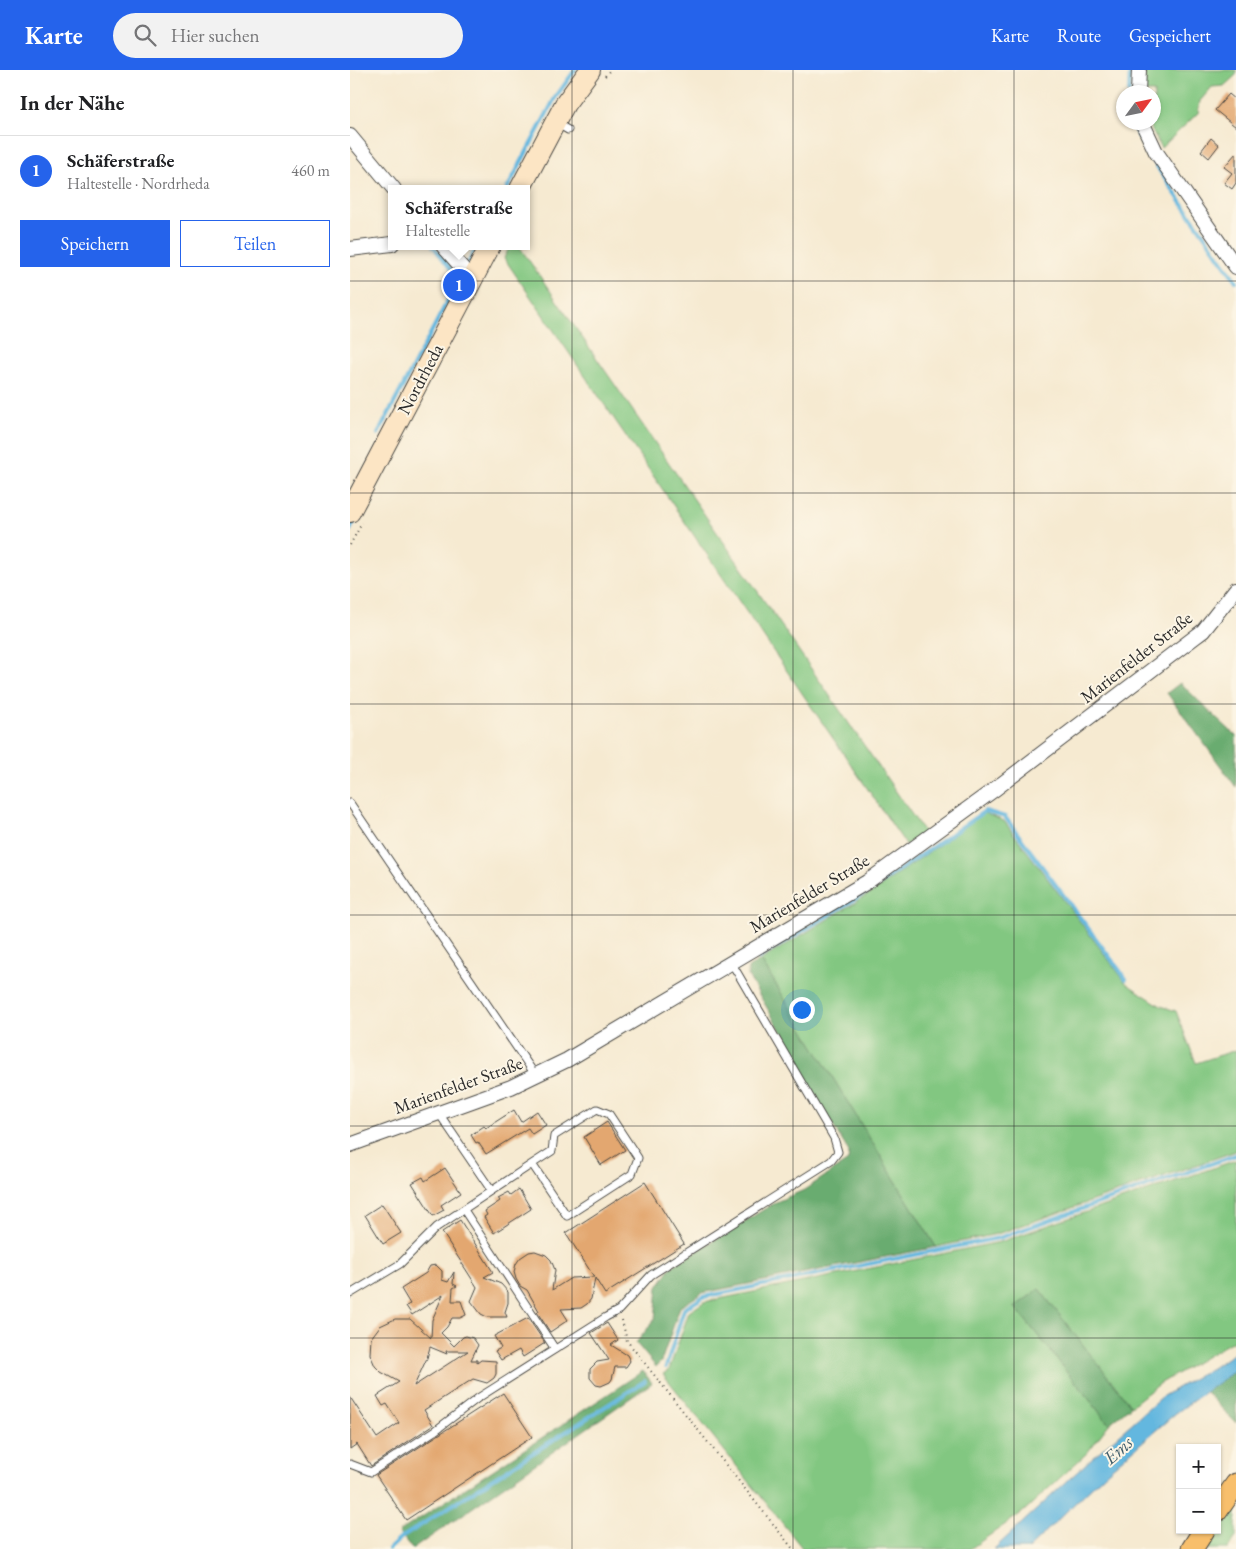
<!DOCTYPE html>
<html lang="de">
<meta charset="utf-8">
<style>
body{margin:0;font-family:"EB Garamond",serif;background:#f2f2f2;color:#202124}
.controls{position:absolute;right:15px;bottom:15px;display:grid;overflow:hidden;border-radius:0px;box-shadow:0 1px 4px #0004}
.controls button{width:45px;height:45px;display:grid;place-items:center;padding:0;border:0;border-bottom:1px solid #e0e0e0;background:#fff;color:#202124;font:25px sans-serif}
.compass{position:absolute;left:766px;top:15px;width:45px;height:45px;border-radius:50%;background:#fff;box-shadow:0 1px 4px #0004;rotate:57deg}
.you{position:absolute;left:451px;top:939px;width:18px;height:18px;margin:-12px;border:4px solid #fff;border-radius:50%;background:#1a73e8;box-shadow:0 0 0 8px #1a73e833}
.badge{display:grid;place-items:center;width:32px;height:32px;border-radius:50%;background:#2563eb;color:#fff;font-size:16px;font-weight:700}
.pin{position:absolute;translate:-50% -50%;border:2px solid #fff;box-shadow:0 1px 5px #0006}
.popup{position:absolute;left:38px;top:115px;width:142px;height:65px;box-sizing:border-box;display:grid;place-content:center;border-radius:0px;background:#fff;filter:drop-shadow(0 1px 4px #0005);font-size:16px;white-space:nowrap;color:#757577}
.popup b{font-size:19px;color:#202124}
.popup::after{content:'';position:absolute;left:50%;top:100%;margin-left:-10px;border:10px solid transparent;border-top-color:#fff}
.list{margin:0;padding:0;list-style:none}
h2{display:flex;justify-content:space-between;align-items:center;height:65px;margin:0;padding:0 20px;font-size:21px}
h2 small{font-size:16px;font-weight:400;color:#757577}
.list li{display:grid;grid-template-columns:32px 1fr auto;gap:15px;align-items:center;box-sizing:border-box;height:70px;padding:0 20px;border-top:1px solid #e0e0e0}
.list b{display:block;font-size:19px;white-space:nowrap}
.list p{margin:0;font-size:16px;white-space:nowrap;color:#757577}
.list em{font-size:16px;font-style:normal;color:#757577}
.actions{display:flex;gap:10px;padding:15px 20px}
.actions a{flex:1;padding:11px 0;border:1px solid #2563eb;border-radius:0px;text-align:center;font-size:18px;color:#2563eb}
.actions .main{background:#2563eb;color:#fff}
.icon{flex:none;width:28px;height:28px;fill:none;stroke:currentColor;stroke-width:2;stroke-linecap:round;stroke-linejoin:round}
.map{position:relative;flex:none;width:886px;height:1479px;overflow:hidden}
header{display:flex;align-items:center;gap:30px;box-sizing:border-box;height:70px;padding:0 25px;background:#2563eb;color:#fff}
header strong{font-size:24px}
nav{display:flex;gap:28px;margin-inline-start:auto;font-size:18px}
.search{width:350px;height:45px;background:#f2f2f2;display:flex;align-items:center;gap:12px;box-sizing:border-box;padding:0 18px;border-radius:28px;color:#757577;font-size:19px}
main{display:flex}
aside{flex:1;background:#fff}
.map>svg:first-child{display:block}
.green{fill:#82c781;stroke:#567956}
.forest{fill:#69ac6f;stroke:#4a6c4d}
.water{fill:#63b7df;stroke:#477185}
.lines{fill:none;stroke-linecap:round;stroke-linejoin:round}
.stream{stroke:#63b7df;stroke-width:4}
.building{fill:#e3a770;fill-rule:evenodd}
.lane-casing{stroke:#494844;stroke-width:9}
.street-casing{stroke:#494844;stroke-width:16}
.secondary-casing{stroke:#494844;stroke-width:22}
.primary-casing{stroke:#494844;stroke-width:23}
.path{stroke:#494844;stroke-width:2;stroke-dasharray:1 4;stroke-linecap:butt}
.lane{stroke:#fff;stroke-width:7}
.street{stroke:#fff;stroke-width:14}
.secondary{stroke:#fce5c4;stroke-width:20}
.primary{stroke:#f8bf6c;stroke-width:21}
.grid{fill:none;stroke:#2b2b2b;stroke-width:1;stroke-opacity:0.55}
.labels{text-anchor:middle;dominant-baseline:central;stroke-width:4;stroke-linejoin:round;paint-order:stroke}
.street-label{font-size:18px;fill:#2b2b2b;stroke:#fcf5e5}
.water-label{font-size:19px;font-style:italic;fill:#3f5c6a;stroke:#fcf5e5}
</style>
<header>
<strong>Karte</strong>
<div class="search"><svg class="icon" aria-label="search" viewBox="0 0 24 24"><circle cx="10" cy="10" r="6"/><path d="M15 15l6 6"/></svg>Hier suchen</div>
<nav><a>Karte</a><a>Route</a><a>Gespeichert</a></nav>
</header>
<main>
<aside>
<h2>In der Nähe<small></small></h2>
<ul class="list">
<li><span class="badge">1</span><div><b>Schäferstraße</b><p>Haltestelle · Nordrheda</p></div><em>460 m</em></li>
</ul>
<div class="actions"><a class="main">Speichern</a><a>Teilen</a></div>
</aside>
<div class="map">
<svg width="886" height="1479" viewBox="0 0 886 1479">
<rect width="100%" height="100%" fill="#fcf5e5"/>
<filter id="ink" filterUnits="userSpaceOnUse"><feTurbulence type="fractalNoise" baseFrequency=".02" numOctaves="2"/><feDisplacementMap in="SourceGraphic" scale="10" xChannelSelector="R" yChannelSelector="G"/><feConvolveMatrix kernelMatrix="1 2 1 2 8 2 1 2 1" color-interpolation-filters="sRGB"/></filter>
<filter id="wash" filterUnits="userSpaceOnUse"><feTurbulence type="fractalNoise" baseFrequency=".0096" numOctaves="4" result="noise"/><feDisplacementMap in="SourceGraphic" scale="20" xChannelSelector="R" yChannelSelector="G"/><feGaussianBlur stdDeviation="1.12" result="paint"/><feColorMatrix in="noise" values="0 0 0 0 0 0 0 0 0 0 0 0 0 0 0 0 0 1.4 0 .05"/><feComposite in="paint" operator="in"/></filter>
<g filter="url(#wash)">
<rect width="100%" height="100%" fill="#f6ead1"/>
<g class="green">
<path d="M795,0H886V5L874,16L862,17L850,31L848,43L811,78L798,53L804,52V22H794Z"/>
<path d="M160,176H169L574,762L556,775L154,188Z"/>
<path d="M634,743L654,751L777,914L811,936L826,941L846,993L886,980V1081L647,1164L586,1177L411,890L524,821Z"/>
<path d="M886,1090V1269L806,1316L781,1336L689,1219L665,1237L759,1354L737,1383L673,1442L620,1479H453L313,1304L319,1300L339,1242L354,1232L650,1172Z"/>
<path d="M886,1437V1467L878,1479H857Z"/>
</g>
<g class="forest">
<path d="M830,613L886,666V717L817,623Z"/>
<path d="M411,890L586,1177L352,1223L330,1237L311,1292L306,1297L286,1273L305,1249L308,1217L321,1197L426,1132L454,1120L498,1091L499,1082L447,996L438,973L398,906V898Z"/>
<path d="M689,1219L781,1336L759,1354L665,1237Z"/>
<path d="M886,1300V1353L855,1321Z"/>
<path d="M293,1301L302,1313L63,1479H62L49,1462Z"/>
</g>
<path class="water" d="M886,1282V1300L826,1343L755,1404L678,1479H644L742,1388L813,1326L862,1298Z"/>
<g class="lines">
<g class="stream">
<path d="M779,22L780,0"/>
<path d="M780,52L811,103L886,211"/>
<path d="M157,119L205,28L225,0"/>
<path d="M118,193L127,176"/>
<path d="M28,364L109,209L83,176"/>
<path d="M0,460L7,446"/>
<path d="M408,888L523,818L635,741L655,747L776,909"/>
<path d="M316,1297L334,1239L353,1227L649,1168L886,1085"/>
<path d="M39,1479L51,1468L295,1311"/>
</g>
</g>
<g id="blocks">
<g class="building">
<path d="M879,24L886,30V57L865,40Z"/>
<path d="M861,68L869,75L859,88L851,81Z"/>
<path d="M886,83V113L882,119L874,113L882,103L874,97Z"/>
<path d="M164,1040L171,1052L187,1041L196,1055L182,1064L178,1058L136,1084L128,1072L126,1073L121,1065L134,1056L136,1058Z"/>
<path d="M257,1052L275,1080L251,1095L234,1067Z"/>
<path d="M95,1098L111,1122L91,1135L94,1140L83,1146L62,1113L73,1107L75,1111Z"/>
<path d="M295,1112L334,1174L255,1224L245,1208L241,1229L237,1234L231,1238L211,1239L218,1250L200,1262L187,1242L189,1241L177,1220L170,1216L166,1209L164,1202L166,1194L170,1188L179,1182L185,1181L196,1185L201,1190L205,1200L202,1220L221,1208L244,1207L216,1163Z"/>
<path d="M169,1119L181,1139L144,1163L134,1147L137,1145L135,1141L150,1131L148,1128L159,1122L161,1125Z"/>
<path d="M32,1134L51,1163L33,1174L15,1145Z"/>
<path d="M110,1150L143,1202L134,1207L151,1214L158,1222V1233L155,1242L157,1247H137L131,1244L121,1231L127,1217L92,1162Z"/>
<path d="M86,1195L92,1201V1210L98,1212L104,1202L103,1214L107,1216L103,1218L102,1231H111L116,1245L110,1248H102L97,1257L91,1263L104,1276L113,1267L116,1266L123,1268L128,1275L121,1290H127V1293L131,1290L146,1291V1304L144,1308L137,1313L123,1309L74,1340L83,1355L21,1396L7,1374L0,1379V1327L27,1368L49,1353L37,1334L33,1336L27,1326L49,1312L31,1302L25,1296L20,1284L21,1268L30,1256L45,1249H60L81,1268L82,1250L93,1225L62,1245L56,1236L60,1234L51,1219L76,1203L80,1196ZM80,1277L97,1284L96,1281H118L64,1316L77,1288Z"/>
<path d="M178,1248L195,1273L173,1287L169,1280L151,1290L145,1281L151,1278L144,1266Z"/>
<path d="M257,1253L268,1270L261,1275L277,1285L280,1291L276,1297H265L262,1309L260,1312L251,1316L246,1315L240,1308V1299L247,1292L259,1290L241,1263Z"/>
<path d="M153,1323L182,1367L56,1450L26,1405Z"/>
</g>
</g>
</g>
<g filter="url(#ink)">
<use href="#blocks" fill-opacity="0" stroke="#494844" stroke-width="1"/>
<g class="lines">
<g class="lane-casing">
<g id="lane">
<path d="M206,53L218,60"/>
<path d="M0,733L186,1006"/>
<path d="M88,1042L141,1120"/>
<path d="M114,1140L205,1279"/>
<path d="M0,1224L50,1194L87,1157L182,1094L217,1146L282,1104L288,1088L259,1044L247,1039L204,1066L202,1081L182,1094"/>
<path d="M0,1394L21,1402L86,1360L128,1328L256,1247L269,1240L301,1205L481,1091L488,1082L484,1068L381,892"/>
</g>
</g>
<g class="street-casing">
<g id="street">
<path d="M788,22L789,0"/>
<path d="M792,52L806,82L886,197"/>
<path d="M0,66L44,119"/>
<path d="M93,176L122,209"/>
<path d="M0,179L42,174"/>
<path d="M0,1075L161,1017L217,990L517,812L645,719L845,567L853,561L886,519"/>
</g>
</g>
<g class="secondary-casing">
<g id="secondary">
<path d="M170,119L215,34L240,0"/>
<path d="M0,442L140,176"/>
</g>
</g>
<g class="primary-casing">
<g id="primary">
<path d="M867,1441L886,1414"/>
<path d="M842,1479L854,1460"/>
</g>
</g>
<g class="path">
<path d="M255,6L260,0"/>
<path d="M176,138L180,132"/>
<path d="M0,475L12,453"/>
<path d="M272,1250L277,1271L443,1479"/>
</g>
<use href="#lane" class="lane"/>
<use href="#street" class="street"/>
<use href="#secondary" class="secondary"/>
<use href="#primary" class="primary"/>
</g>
</g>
<path class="grid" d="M222,0V1479M443,0V1479M664,0V1479M0,211H886M0,423H886M0,634H886M0,845H886M0,1056H886M0,1268H886"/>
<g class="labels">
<g class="street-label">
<text transform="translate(70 309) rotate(-62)">Nordrheda</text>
<text transform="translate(786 587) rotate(-38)">Marienfelder Straße</text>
<text transform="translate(459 823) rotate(-31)">Marienfelder Straße</text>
<text transform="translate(108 1015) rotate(-20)">Marienfelder Straße</text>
</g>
<g class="water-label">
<text transform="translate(768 1380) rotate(-42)">Ems</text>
</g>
</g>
</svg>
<div class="controls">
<button>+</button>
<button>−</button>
</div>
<svg class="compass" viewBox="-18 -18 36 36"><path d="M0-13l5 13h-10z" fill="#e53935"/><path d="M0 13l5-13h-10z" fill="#757577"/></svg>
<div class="you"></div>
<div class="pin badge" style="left:109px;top:215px">1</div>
<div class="popup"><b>Schäferstraße</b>Haltestelle</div>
</div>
</main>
